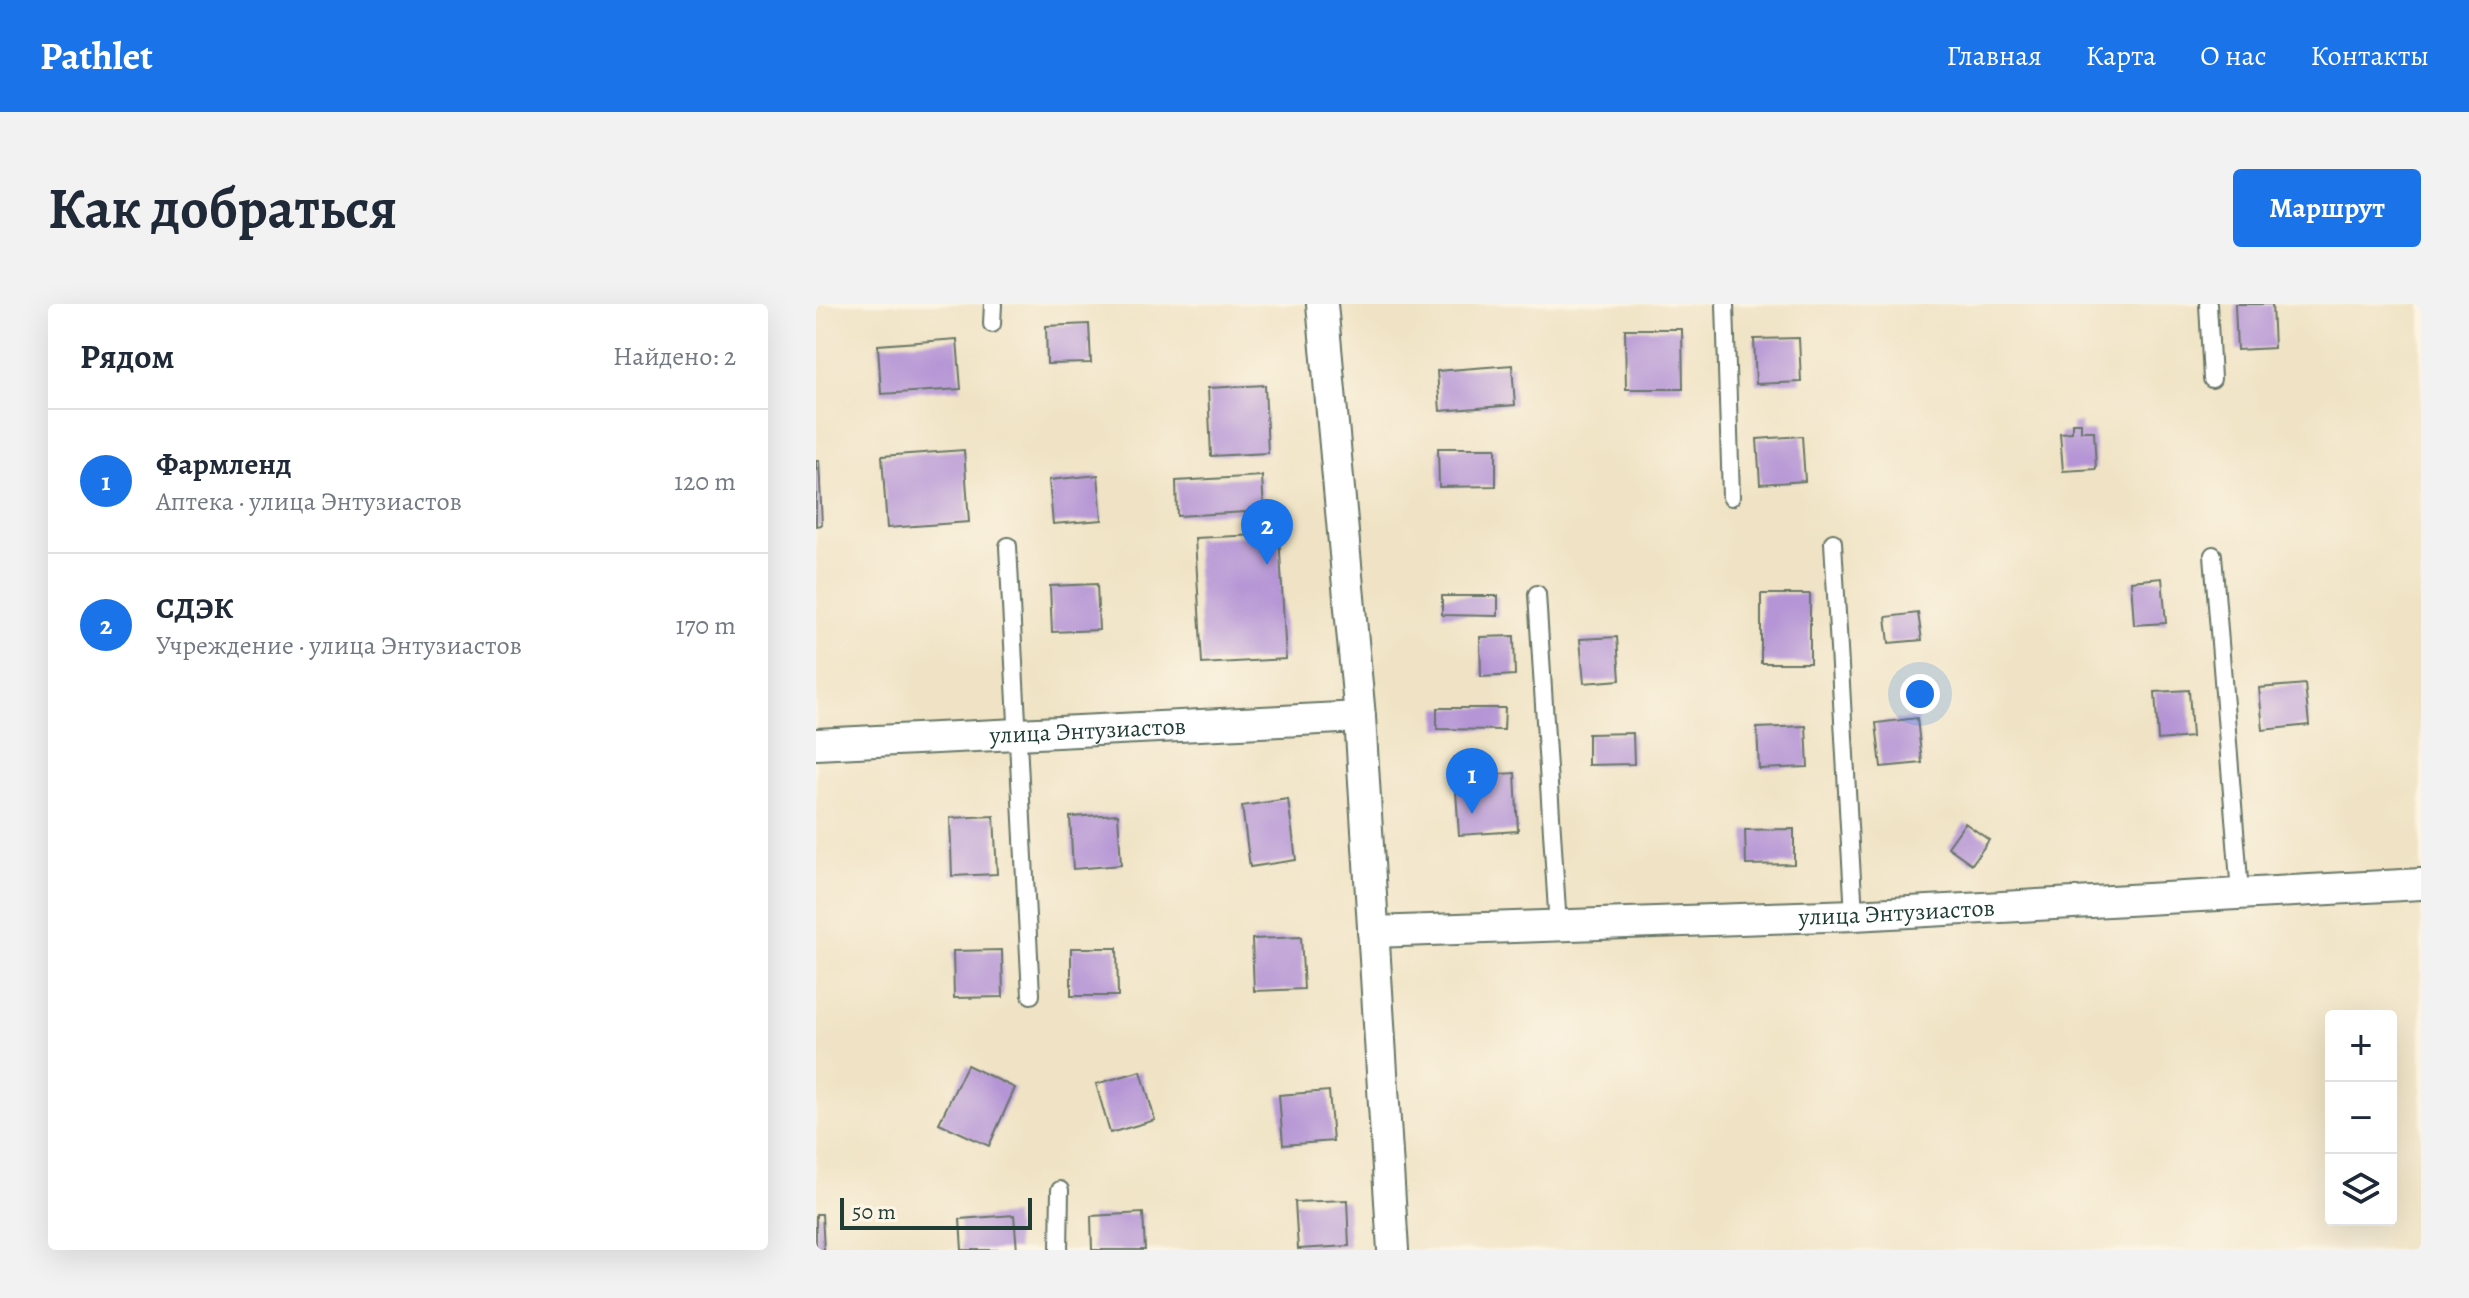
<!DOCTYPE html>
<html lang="ru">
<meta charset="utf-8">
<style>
body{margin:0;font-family:Alegreya,serif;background:#f2f2f3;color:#1f2937}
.controls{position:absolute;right:24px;bottom:24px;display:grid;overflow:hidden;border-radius:8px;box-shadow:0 8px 32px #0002}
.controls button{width:72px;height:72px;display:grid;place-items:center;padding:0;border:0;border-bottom:2px solid #e0e1e3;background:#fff;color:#1f2937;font:40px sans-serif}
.scale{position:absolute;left:24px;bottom:20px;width:192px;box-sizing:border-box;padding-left:8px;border:4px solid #1f3d34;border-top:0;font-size:22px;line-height:28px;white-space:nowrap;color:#1f3d34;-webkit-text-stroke:6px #fcf5e5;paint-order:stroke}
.you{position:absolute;left:1104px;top:390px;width:28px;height:28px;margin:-20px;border:6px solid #fff;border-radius:50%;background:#1a73e8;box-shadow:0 0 0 12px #1a73e833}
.badge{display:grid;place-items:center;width:52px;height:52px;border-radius:50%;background:#1a73e8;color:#fff;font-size:26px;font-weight:700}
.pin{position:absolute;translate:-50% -66px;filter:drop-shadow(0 2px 4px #0008)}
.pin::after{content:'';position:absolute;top:42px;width:28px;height:24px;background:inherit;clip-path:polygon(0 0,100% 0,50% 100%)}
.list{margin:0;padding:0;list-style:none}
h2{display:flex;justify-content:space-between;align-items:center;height:104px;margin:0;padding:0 32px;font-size:34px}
h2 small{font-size:26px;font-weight:400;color:#747a83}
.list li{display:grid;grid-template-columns:52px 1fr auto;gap:24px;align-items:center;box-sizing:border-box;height:144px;padding:0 32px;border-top:2px solid #e0e1e3}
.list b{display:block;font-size:30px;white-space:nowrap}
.list p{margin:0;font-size:26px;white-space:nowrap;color:#747a83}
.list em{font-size:26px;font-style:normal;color:#747a83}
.icon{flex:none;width:44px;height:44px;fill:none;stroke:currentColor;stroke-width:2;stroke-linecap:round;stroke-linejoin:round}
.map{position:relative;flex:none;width:1605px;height:946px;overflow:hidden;border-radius:8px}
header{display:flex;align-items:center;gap:48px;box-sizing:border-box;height:112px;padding:0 40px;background:#1a73e8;color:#fff}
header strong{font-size:38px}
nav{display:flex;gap:44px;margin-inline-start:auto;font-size:28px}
.intro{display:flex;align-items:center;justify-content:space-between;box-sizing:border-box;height:192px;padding:0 48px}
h1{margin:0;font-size:56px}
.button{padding:20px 36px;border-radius:8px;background:#1a73e8;color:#fff;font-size:28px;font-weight:700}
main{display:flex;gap:48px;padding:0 48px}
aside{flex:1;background:#fff;border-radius:8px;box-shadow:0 8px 32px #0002}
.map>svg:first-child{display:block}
.building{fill:#b595d5}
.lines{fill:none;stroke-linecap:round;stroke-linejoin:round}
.lane-casing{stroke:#687767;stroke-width:20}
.street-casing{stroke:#687767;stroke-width:34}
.lane{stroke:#fff;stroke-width:16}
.street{stroke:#fff;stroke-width:30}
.labels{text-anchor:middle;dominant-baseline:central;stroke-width:8;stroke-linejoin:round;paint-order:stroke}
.street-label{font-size:24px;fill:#1f3d34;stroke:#fcf5e5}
</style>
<header>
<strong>Pathlet</strong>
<nav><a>Главная</a><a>Карта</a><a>О нас</a><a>Контакты</a></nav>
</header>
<div class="intro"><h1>Как добраться</h1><a class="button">Маршрут</a></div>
<main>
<aside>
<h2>Рядом<small>Найдено: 2</small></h2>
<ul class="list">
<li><span class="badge">1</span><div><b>Фармленд</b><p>Аптека · улица Энтузиастов</p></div><em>120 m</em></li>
<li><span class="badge">2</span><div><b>СДЭК</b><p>Учреждение · улица Энтузиастов</p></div><em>170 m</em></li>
</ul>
</aside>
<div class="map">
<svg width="1605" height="946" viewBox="0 0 1605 946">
<rect width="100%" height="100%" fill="#fcf5e5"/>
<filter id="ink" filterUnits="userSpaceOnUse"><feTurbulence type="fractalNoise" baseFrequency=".0125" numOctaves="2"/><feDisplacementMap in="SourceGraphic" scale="16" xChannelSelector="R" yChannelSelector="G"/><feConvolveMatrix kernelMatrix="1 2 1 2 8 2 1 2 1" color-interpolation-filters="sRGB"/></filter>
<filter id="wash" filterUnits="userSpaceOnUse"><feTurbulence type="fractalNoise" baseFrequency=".006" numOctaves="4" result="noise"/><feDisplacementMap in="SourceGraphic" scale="32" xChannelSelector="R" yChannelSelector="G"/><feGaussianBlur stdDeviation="1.8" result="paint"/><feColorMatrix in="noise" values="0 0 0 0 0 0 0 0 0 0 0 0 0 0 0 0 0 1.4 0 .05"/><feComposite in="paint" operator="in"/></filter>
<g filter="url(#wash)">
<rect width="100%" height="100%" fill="#f0e3c5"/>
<g id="blocks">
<g class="building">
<path d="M1419,0H1456L1458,44L1421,46Z"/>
<path d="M273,20L275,59L231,60L230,22Z"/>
<path d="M809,25H866L867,85H810Z"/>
<path d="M983,34L985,78L940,80L938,35Z"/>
<path d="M141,35L145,85L65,90L62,41Z"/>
<path d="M696,61L699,101L624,107L621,67Z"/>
<path d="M449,81L452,149L395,152L392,84Z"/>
<path d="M1256,119H1265V127H1278L1280,165L1247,167L1244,129L1256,128Z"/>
<path d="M986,132L989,177L944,180L941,135Z"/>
<path d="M622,144H680V182L623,183Z"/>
<path d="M148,146L153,218L71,224L66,152Z"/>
<path d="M0,157H3L6,221L0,222Z"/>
<path d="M282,171L286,216L237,220L233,176Z"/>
<path d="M446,172L448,207L361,212L360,177Z"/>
<path d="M463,230L470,355L386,360L379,234Z"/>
<path d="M1346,274L1350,319L1318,321L1315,277Z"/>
<path d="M281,280L283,326L236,328L234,282Z"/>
<rect x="945" y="290" width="49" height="69"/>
<path d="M626,292H682V312L626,311Z"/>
<path d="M1102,309L1106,336L1073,339L1070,313Z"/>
<path d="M698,332L699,371L665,373L664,333Z"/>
<path d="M801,333L804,376L768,379L764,335Z"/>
<path d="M1489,380L1493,421L1447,426L1443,384Z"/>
<path d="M1373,386L1376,433L1342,436L1339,388Z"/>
<path d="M621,404H689L688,426L621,425Z"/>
<path d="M1101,414L1106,459L1065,463L1060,419Z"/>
<path d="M990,422L992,463L943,465L941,424Z"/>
<path d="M817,429L818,460L772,461V430Z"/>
<path d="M699,469L702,527L643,531L639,473Z"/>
<path d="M472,495L480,556L434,563L426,502Z"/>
<path d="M302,510L305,561L257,565L254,513Z"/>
<path d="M178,512L181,570L136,572L134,514Z"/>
<path d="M1149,519L1173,536L1156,560L1132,543Z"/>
<path d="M978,525V560L930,561L929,526Z"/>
<path d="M485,633L488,685L438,687L436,635Z"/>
<path d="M255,644H301L302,692H255Z"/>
<path d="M186,646L187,693L138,694L137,647Z"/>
<path d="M151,761L199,784L173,842L123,819Z"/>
<path d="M325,767L339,816L294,829L280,780Z"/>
<path d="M513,787L517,837L467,841L463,791Z"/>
<path d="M531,896L533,942L482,945L479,898Z"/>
<path d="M327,909L329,946H276L275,912Z"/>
<path d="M0,910H6L8,946H0Z"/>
<path d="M198,911L201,946H146L144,915Z"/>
</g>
</g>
</g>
<g filter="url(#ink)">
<use href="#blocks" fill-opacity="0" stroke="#687767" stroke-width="2"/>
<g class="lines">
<g class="lane-casing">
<g id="lane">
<path d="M909,0L915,193"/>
<path d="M1392,0L1396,75"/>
<path d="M176,20L177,0"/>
<path d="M1017,238L1038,611"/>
<path d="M192,242L215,691"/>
<path d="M1397,251L1424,589"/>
<path d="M721,290L742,623"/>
<path d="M243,946L244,886"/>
</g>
</g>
<g class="street-casing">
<g id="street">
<path d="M506,0L544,413L577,946"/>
<path id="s1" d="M0,440L544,413"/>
<path id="s2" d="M557,628L1038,611L1605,580"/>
</g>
</g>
<use href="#lane" class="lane"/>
<use href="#street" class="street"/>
</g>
</g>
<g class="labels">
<g class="street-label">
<text stroke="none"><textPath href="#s1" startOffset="272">улица Энтузиастов</textPath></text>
<text stroke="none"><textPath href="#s2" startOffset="524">улица Энтузиастов</textPath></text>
</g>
</g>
</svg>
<div class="controls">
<button>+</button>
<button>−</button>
<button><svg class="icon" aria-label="layers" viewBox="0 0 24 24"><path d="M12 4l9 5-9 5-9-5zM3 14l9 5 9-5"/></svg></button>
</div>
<div class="scale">50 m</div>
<div class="you"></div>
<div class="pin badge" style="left:656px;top:510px">1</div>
<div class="pin badge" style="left:451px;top:261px">2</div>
</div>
</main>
